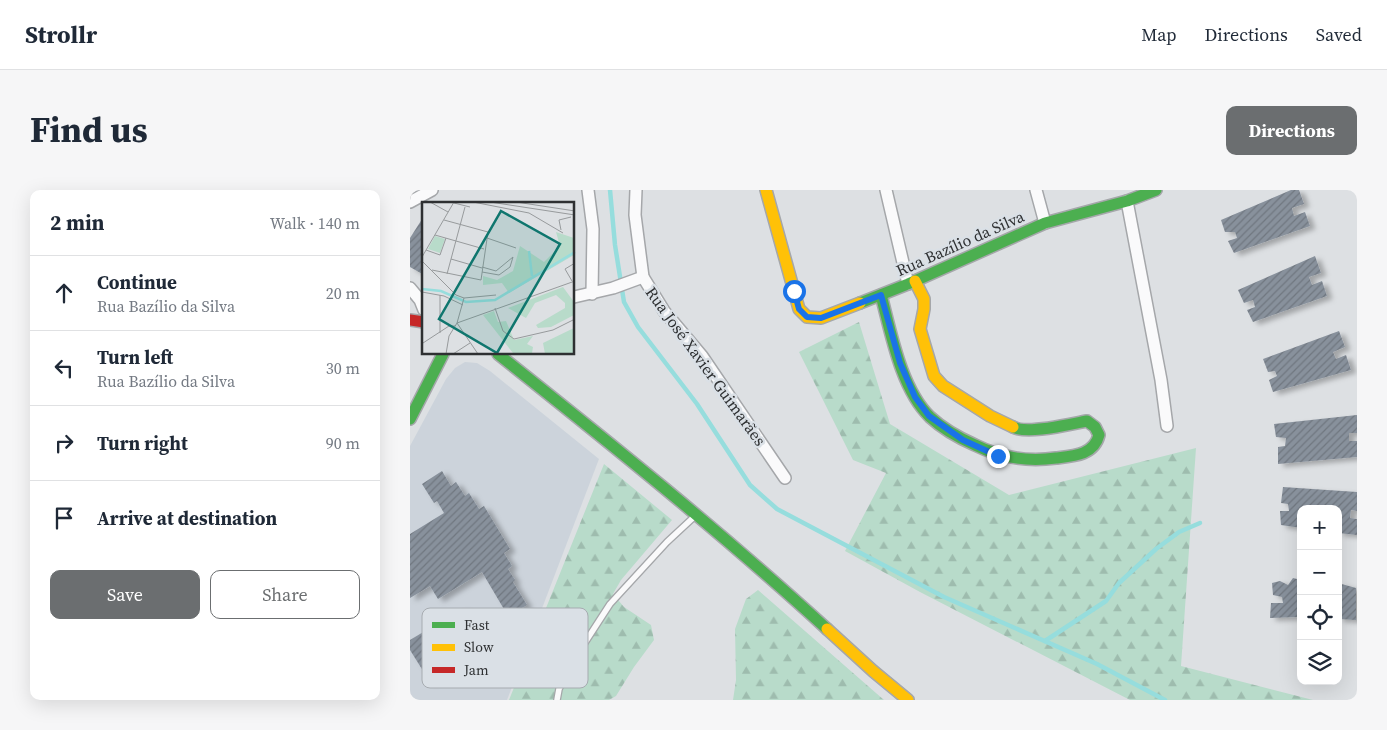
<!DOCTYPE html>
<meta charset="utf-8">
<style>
body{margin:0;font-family:"Source Serif 4",serif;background:#f6f6f7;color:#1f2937}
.controls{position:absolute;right:15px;bottom:15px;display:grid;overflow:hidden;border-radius:10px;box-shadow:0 5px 20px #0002}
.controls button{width:45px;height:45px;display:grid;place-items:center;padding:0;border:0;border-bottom:1px solid #e0e1e3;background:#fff;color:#1f2937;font:25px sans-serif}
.stop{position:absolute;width:15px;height:15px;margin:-11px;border:4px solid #1a73e8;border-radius:50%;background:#fff}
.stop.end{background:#1a73e8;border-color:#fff;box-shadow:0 1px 5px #0008}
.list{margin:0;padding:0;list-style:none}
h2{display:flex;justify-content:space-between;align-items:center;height:65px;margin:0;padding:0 20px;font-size:21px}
h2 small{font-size:16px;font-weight:400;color:#747a83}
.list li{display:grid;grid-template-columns:32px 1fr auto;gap:15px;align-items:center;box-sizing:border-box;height:75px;padding:0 20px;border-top:1px solid #e0e1e3}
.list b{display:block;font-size:19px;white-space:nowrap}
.list p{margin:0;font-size:16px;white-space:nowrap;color:#747a83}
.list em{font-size:16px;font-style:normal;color:#747a83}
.actions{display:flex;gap:10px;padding:15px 20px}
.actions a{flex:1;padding:11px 0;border:1px solid #6b6e70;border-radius:10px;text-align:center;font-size:18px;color:#6b6e70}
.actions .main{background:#6b6e70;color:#fff}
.icon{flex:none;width:28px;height:28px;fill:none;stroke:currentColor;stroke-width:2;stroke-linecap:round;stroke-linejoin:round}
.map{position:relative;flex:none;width:947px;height:510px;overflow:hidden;border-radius:10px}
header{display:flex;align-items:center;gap:30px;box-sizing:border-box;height:70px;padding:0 25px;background:#fff;border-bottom:1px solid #e0e1e3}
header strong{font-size:24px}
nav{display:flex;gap:28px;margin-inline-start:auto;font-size:18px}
.intro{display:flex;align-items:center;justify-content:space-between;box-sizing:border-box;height:120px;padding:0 30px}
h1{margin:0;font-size:35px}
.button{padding:12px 22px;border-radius:10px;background:#6b6e70;color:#fff;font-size:18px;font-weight:700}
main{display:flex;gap:30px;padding:0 30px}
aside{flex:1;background:#fff;border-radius:10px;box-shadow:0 5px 20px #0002}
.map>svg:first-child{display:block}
.built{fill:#ccd3db}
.forest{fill:url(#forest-firs)}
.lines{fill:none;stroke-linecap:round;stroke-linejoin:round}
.stream{stroke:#96dddd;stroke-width:4.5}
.building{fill:url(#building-hatch);filter:url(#shadow)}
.lane-casing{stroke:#a5a7aa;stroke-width:8}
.street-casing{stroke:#a5a7aa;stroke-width:14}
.fast-casing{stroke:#a5a7aa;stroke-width:14}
.slow-casing{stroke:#a5a7aa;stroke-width:14}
.jam-casing{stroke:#a5a7aa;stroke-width:14}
.lane{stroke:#fafafb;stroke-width:5.5}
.street{stroke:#fafafb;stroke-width:11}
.fast{stroke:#4caf50;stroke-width:11}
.slow{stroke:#ffc107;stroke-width:11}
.jam{stroke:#c62828;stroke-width:11}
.route{stroke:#1a73e8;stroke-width:6}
.labels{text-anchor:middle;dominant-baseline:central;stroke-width:5;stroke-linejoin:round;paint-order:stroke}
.street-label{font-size:16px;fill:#2e3032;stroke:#dae0e6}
.inset-river{fill:none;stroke:#96dddd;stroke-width:2.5}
.inset-road{fill:none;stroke:#979a9c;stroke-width:1}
.view{fill:#0f766e;fill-opacity:0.15;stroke:#0f766e;stroke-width:2.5}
.inset-edge{fill:none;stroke:#2e3032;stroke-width:2.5}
.key{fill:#dae0e6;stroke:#a6abb0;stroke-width:1}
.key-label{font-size:14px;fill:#2e3032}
</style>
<header>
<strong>Strollr</strong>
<nav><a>Map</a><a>Directions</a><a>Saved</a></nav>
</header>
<div class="intro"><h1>Find us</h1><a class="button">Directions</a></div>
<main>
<aside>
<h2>2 min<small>Walk · 140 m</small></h2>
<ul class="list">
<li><svg class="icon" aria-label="ahead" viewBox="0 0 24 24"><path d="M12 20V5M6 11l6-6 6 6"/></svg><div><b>Continue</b><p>Rua Bazílio da Silva</p></div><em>20 m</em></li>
<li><svg class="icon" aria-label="left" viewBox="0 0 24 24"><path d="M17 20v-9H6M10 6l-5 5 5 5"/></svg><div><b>Turn left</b><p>Rua Bazílio da Silva</p></div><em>30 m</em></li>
<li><svg class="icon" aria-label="right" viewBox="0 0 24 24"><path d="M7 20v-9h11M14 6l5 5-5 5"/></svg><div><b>Turn right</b></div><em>90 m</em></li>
<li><svg class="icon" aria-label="arrive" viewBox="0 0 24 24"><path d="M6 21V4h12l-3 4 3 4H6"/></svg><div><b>Arrive at destination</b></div></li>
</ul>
<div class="actions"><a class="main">Save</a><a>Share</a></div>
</aside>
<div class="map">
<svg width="947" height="510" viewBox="0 0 947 510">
<defs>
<pattern id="forest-firs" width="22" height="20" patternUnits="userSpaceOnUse" patternTransform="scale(1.25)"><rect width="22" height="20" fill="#b8dbca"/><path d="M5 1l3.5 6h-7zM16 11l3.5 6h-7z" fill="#9ebcae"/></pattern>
<pattern id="building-hatch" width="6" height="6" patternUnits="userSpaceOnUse" patternTransform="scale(1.25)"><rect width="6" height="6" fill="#88919c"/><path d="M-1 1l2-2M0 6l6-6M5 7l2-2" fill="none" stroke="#707780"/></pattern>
<filter id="shadow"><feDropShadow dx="5.5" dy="3" stdDeviation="2.5" flood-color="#0004"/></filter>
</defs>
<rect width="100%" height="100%" fill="#dde0e3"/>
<path class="built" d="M55,172L67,173L80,181L189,269L97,510H0V256L36,189L45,178Z"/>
<g class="forest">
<path d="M449,132L480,234L599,305L786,258L771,476L903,510H720L510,402L435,361L476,283L443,270L389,162Z"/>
<path d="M194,274L262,330L211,390L203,404L214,417L241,435L244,450L224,477L206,506L199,510H99Z"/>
<path d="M348,400L474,510H323L326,490L325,439L336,409Z"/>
</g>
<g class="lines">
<g class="stream">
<path d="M200,0L205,55L214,112L228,137L287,214L340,295L367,319L534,407L687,474L755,510"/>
<path d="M635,451L696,411L709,393L746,359L769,342L790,333"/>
</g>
</g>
<g class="building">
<path d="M881,0H889L894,14L882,18L884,26L895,22L900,36L824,63L818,51L827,48L825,42H815L811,30Z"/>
<path d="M14,26V85L0,77V48Z"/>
<path d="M905,66L911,83L899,87L902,95L912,91L917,106L843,132L837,120L845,117L843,110L834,113L828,100Z"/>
<path d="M929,141L935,157L923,162L926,169L936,165L941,180L863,202L859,190L867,186L865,181L858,182L853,169Z"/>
<path d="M947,225V243H939V251H947V267L868,274V257L875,256L876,248L866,247L864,234Z"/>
<path d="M32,281L41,296L46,292L55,306L59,303L69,319L74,316L100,359L94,363L102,376L98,379L105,390L103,392L117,415L98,426L72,382L28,409L20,396L0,408V344L34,323L27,311L24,313L12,294Z"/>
<path d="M873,297L947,302V321L941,320L940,328L947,329V345L928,343V319H891V338L871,335L870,321H879L878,314L871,313Z"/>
<path d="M883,388L891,390V434H887L888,427L860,428L861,413H873L872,407L863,405L862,393L870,391L878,395Z"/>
<path d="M928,393L946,398V430L928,429Z"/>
<path d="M53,418L77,457L20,492L0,460V450Z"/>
</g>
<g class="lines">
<g class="lane-casing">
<path id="lane" d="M147,510L149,499L165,468L200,414L257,352L285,326"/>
</g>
<g class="street-casing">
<g id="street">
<path d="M178,0L183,39L182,104"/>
<path d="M226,0L225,25L233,87L254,121L292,166L375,288"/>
<path d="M476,0L498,94"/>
<path d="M626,0L635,33"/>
<path d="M717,11L751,190L757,236"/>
<path d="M0,12L22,0"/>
<path d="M0,98L10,110L14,120"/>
<path d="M164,107L203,98L233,87"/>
</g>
</g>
<g class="fast-casing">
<g id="fast">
<path d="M471,105C481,143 491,199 520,227C533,239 549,248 565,255C591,268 617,272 646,268C664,266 684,265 689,245L685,237L677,231C660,234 617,245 603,237"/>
<path d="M450,113L498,94L635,33L717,11L746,0"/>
<path d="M88,164C200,253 311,342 417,439"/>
<path d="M0,229L33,164"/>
</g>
</g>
<g class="slow-casing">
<g id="slow">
<path d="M356,0L389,119L397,127L411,128L450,113"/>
<path d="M505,91L514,109V119L510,139L524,186L533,196L580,226L603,237"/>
<path d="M417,439L463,481L498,510"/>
</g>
</g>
<g class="jam-casing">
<path id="jam" d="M0,130L14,132"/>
</g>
<use href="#lane" class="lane"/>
<use href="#street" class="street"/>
<use href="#fast" class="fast"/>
<use href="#slow" class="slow"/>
<use href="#jam" class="jam"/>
</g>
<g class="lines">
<path class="route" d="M384,101L389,119L397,127L411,128L471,105L490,173L505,207L519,226L553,250L588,266"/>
</g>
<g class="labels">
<g class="street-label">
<text transform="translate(550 53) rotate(-24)">Rua Bazílio da Silva</text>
<text transform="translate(296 176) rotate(54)">Rua José Xavier Guimarães</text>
</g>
</g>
<g transform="translate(12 12)">
<rect width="152" height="152" fill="#dde0e3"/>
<path d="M134,30L152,36V53L87,91L80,81L61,83V74L75,78L91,69L98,44L122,60L138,44ZM141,85L152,100V113L129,125L116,126L114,123L143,106V101L134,93L113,101L104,116L86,106ZM72,109L76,120L84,119L92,138L111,134L105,142L111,145L110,151H91L61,113ZM152,126V151L123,152L121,141Z" fill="#b8dbca"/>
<path d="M13,34L23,37L18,51L6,47Z" fill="#b8dbca"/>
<path class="inset-river" d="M107,49L110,74M0,87L19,89L44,100L73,98L153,50"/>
<path class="inset-road" d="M8,0L26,10M51,0L107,11L141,31M68,0L153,13M94,0L153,9M32,1L48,5M139,28L137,18L149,15M13,33L62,47M65,36L94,46M4,48L18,53L24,36M0,55L32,0M29,57L60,66M0,59L34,93L42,96L74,93M10,68L59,78L66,30L22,18M60,70L77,73L88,65L91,55L74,69L60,65M25,72L43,5M150,79L143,67L153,61M0,90L22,94L41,103M42,96L35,121L56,152M73,106L81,129L92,137L131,128L151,118M18,131V93M1,141L27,124H33M24,152L27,134L35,121L153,79M31,152L48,141"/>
<path class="view" d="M79,9L138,42L75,151L17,117Z"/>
<rect width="152" height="152" class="inset-edge"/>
</g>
<rect x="12" y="418" width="166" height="80" rx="8" class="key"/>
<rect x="22" y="432" width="23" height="6" fill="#4caf50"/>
<rect x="22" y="454" width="23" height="7" fill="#ffc107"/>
<rect x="22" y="477" width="23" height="6" fill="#c62828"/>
<g class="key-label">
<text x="54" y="440">Fast</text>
<text x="54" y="462">Slow</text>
<text x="54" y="485">Jam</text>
</g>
</svg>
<div class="controls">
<button>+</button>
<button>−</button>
<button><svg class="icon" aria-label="locate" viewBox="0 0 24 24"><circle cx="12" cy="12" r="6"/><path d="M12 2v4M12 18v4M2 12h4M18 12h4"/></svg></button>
<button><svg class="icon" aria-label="layers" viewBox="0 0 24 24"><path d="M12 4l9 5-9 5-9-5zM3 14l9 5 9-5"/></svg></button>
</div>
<div class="stop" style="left:384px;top:101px"></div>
<div class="stop end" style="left:588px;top:266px"></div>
</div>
</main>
